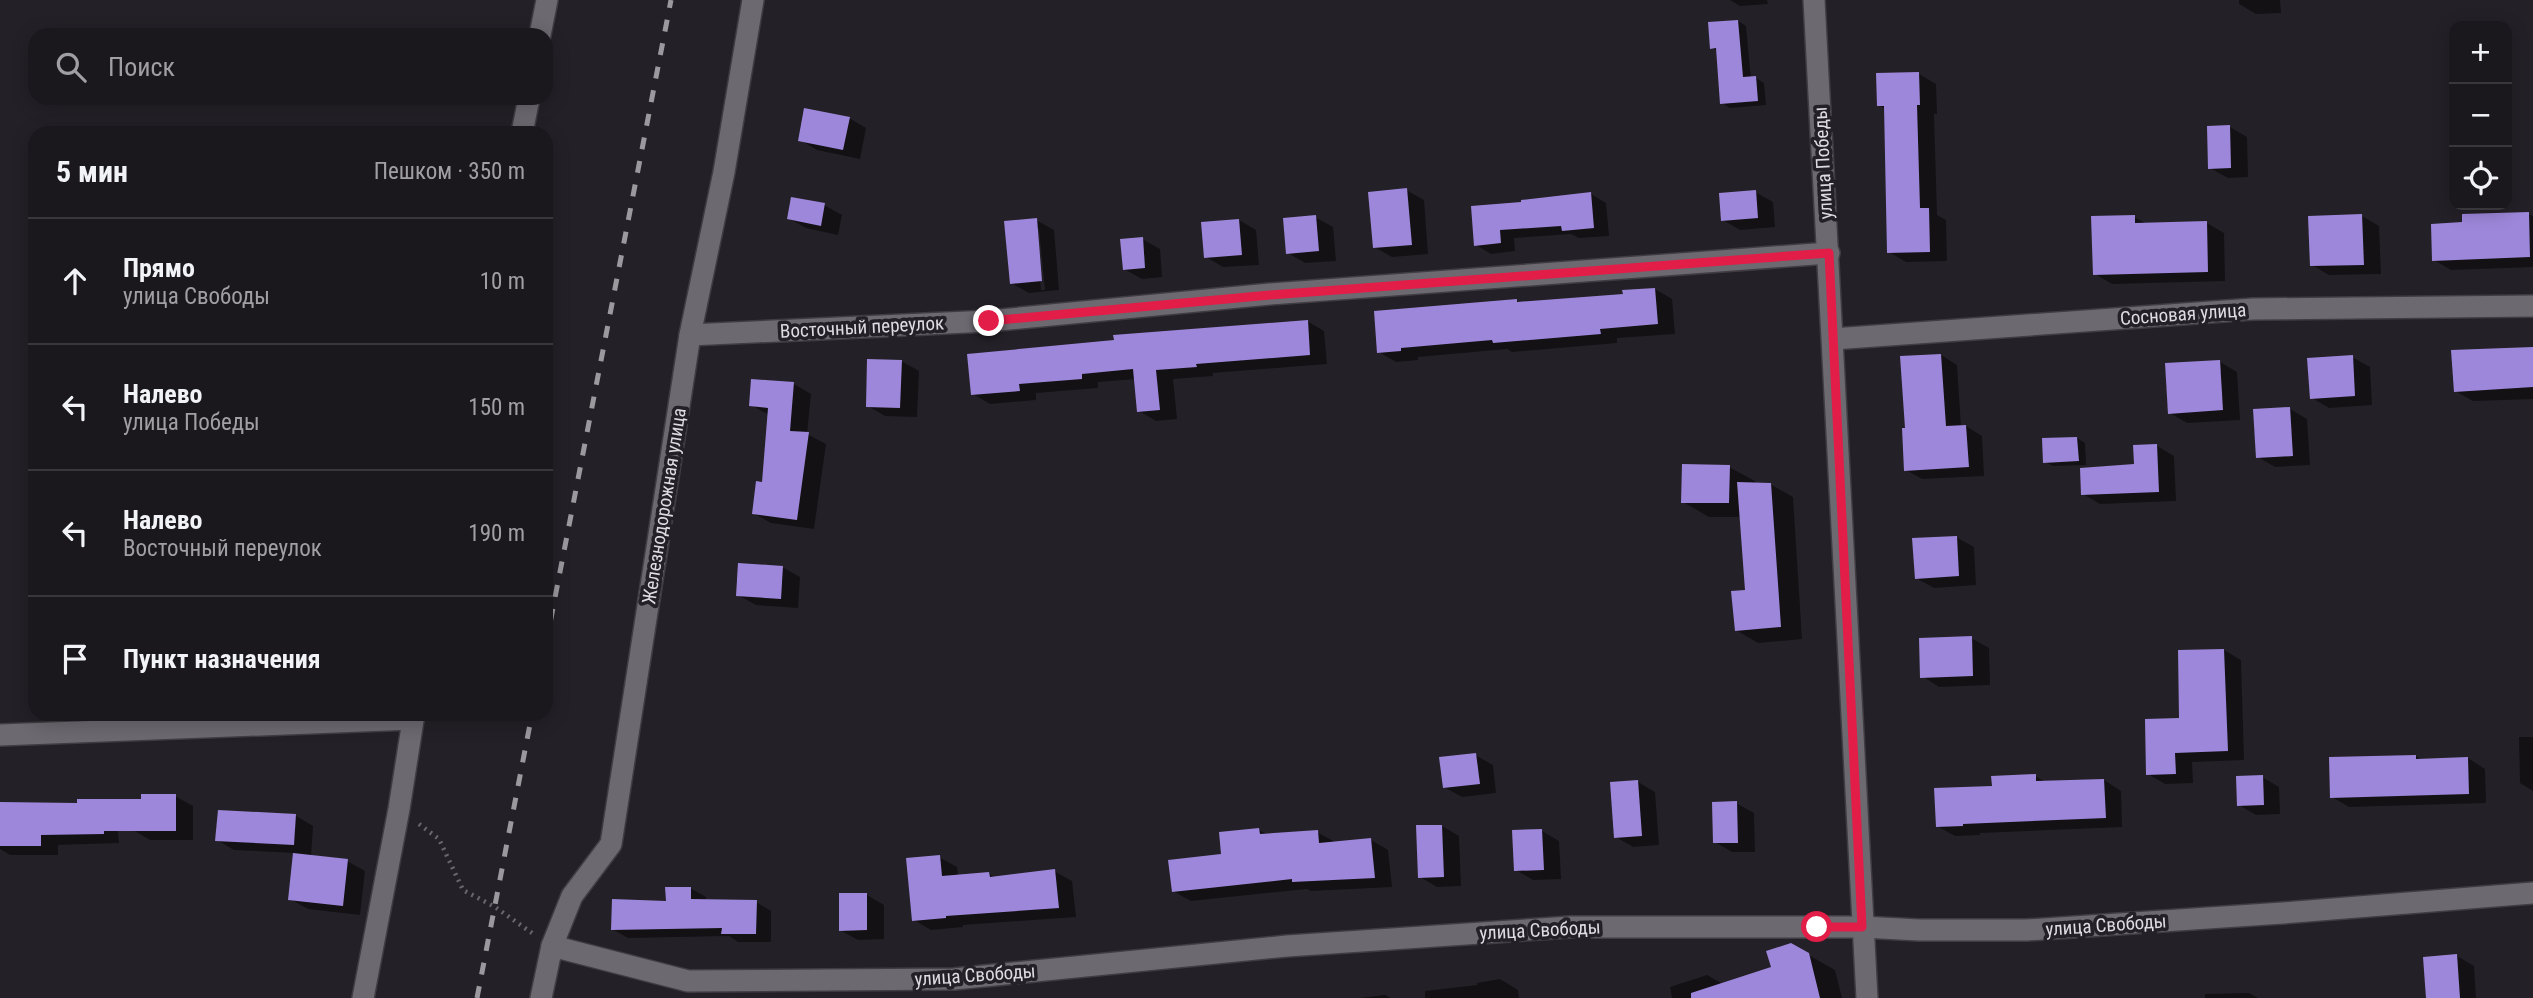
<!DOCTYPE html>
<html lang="ru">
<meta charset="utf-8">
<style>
body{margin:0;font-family:"Roboto Condensed",sans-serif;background:#28252a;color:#f1f3f6}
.controls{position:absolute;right:21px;top:21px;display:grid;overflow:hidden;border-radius:14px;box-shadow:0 4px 18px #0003}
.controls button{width:63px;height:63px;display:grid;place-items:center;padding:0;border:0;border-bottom:2px solid #39373b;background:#1b181d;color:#f1f3f6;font:35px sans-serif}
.stop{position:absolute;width:21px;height:21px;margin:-16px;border:5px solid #e11d48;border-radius:50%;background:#fff}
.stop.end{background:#e11d48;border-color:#fff;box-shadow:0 2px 7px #0008}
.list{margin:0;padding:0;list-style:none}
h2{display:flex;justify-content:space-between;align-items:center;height:91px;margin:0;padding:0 28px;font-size:30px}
h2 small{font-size:23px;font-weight:400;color:#a0a0a4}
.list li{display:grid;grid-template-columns:46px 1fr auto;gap:21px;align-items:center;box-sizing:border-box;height:126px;padding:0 28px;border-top:2px solid #39373b}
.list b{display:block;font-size:26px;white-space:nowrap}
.list p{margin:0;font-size:23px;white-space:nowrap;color:#a0a0a4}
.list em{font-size:23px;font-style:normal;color:#a0a0a4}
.icon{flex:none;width:38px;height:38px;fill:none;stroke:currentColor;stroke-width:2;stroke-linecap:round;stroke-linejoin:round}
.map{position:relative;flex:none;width:2533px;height:998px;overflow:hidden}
.search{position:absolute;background:#1b181d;box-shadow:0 4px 18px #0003;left:28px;top:28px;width:525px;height:77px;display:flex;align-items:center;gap:18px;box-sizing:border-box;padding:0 24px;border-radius:21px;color:#a0a0a4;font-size:26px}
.panel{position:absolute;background:#1b181d;box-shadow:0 4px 18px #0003;left:28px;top:126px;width:525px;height:595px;border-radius:21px}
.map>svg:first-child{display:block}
.shadow{fill:#0007;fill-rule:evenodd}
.building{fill:#9d87da}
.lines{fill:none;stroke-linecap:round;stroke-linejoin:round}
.minor-casing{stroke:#3f3c42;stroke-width:24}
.path{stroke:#6a666c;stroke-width:4.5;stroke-dasharray:2 5;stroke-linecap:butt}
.minor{stroke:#6d6971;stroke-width:21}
.rail{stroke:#9b989e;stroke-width:5;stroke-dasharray:12 12;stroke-linecap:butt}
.route{stroke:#e11d48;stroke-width:9}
.labels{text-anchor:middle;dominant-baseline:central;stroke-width:7;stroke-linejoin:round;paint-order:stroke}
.street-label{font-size:19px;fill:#dfdce1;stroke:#242027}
</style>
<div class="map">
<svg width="2533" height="998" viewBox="0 0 2533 998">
<rect width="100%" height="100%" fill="#242027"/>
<g class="shadow">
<path d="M1730,0H1767L1768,4L1740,6Z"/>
<path d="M2239,0H2280L2281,13L2256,14L2239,4Z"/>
<path d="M1738,21L1746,26L1751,79L1756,78L1764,83L1766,105L1730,108L1722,103L1718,51L1712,48Z"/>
<path d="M1919,74L1936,84L1937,114H1934L1937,215L1946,220L1947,261L1906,262L1889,252L1885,109L1879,105Z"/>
<path d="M849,118L866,128L860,159L817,150L800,140Z"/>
<path d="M2230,127L2247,137L2248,177L2228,178L2210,168Z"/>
<path d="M1406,190L1424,200L1428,254L1392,257L1374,247Z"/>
<path d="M1755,192L1773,202L1775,227L1740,230L1723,220Z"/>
<path d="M1591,194L1606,203L1609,236L1579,238L1571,234L1514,238L1515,251L1491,254L1476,245L1523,204Z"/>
<path d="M824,205L842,215L838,235L806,228L788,218Z"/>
<path d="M2528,214L2533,216V267L2451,270L2434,260Z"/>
<path d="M2362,216L2379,226L2381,274L2329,275L2312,265Z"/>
<path d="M1315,217L1333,227L1336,261L1305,263L1288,253Z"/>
<path d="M2134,217L2147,224L2207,223L2224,233L2225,281L2112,284L2095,274Z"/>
<path d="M1036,220L1054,230L1059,290L1029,293L1011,283ZM1036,229H1039L1045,290H1041Z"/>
<path d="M1239,220L1256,230L1259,265L1223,267L1206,257Z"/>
<path d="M1142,239L1160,249L1162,277L1142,279L1124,269Z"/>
<path d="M1655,289L1672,299L1675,334L1617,338V343L1512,352L1507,349L1418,357V360L1396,362L1379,352L1516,300L1522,303L1625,295Z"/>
<path d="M1307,321L1324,331L1327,364L1213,373V376L1173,379L1177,419L1156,421L1139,411L1136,379L1098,382V388L1036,393V400L990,404L973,394L969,356Z"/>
<path d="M2533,348V399L2473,401L2455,391Z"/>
<path d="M1941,355L1957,365L1961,427L1966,426L1982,436L1984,476L1922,479L1906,470L1907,430Z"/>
<path d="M2352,357L2370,367L2372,405L2329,408L2312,398Z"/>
<path d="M901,361L919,371L917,417L885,416L868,406Z"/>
<path d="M2220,362L2237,372L2240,420L2187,423L2170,413Z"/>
<path d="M794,384L811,394L807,434L826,444L814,529L771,523L753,513L763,484L769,415L751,405Z"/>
<path d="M2290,409L2307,419L2310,465L2275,467L2258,457Z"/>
<path d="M2077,438L2085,443L2086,465L2053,466L2045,462Z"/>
<path d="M2157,446L2174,456L2176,501L2100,504L2083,494L2136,466Z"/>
<path d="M1729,467L1755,481V484H1770L1793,497L1802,639L1758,643L1736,630L1747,591L1741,517H1709L1683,502Z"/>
<path d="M1956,537L1974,547L1976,585L1934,588L1916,578Z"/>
<path d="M782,567L800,577L798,608L756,605L738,595Z"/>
<path d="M1971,638L1989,648L1990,685L1939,687L1922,676Z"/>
<path d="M2224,650L2241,660L2244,760L2192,762L2193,783L2165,784L2148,774Z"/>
<path d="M2519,737H2533V791L2520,783Z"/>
<path d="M1475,755L1493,765L1496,793L1462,797L1444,787Z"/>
<path d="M2416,756L2422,760L2468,758L2485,769L2486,803L2349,807L2332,797Z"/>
<path d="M2035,776L2046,782L2104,780L2121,791L2122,827L1980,833V835L1955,836L1937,826L1994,788Z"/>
<path d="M2262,777L2279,787L2280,814L2256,815L2239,805Z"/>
<path d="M1638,782L1655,792L1659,845L1633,847L1616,837Z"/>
<path d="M175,796L193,806V840H150L133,830Z"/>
<path d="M1736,803L1754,813L1755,852H1732L1715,842Z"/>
<path d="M0,804L116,811L119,843L58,845V855H10L0,849Z"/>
<path d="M296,816L313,826L311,857L347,861L365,871L360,915L308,909L290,899L295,853L234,850L217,840Z"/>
<path d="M1442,826L1459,836L1461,886L1437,887L1420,877Z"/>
<path d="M1259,830L1269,835L1317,832L1335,842L1371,840L1388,850L1392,887L1311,891L1307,889L1191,901L1173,891Z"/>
<path d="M1542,831L1559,841L1561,879L1533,880L1516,870Z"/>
<path d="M939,857L957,867L958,876L989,874L996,878L1054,871L1072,881L1076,917L963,925V927L931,930L914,920Z"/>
<path d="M690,888L706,897V901L756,902L771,911V942H738L729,936L628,938L612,929L667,903Z"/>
<path d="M867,895L884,905V939L858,940L840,930Z"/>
<path d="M1791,945L1835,970L1842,998H1672L1670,987L1707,975L1723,984L1773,968Z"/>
<path d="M2457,956L2474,966L2476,998H2428Z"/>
<path d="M1500,979L1518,990L1519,998H1425V991L1477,985V983Z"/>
<path d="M2249,993L2258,998H2205V994Z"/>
<path d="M1385,995L1391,998H1360Z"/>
</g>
<g class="building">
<path d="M1738,20L1743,77L1756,76L1758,101L1720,104L1716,48L1710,49L1708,22Z"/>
<path d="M1919,72L1920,105H1917L1920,208H1929L1930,252L1887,253L1884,106H1877L1876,73Z"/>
<path d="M804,108L850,117L843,150L798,141Z"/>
<path d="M2230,125L2231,168L2208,169L2207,126Z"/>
<path d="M1407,188L1412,245L1373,248L1368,192Z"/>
<path d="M1756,190L1758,218L1721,221L1719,193Z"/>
<path d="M1591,192L1594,228L1562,231L1561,226L1500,230L1501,243L1474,246L1471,206L1521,202V200Z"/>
<path d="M791,197L825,203L821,226L787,219Z"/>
<path d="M2529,212L2530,257L2432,261L2431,224L2462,222V214Z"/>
<path d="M2362,214L2364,265L2310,266L2308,216Z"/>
<path d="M1316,215L1319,251L1286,254L1283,218Z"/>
<path d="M2135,215V223L2207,221L2208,272L2093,275L2091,216Z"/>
<path d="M1037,218L1042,281L1010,284L1004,221Z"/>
<path d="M1239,219L1242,255L1204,258L1201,222Z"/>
<path d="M1143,237L1145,268L1123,270L1120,239Z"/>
<path d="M1655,288L1658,324L1600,329L1601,334L1493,343L1492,340L1401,348V351L1377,353L1374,311L1517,299V302L1623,294L1622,290Z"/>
<path d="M1308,320L1310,355L1196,364L1197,367L1156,370L1160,410L1137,412L1133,369L1082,374V379L1019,384L1020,391L971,395L967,354L1114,340L1113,335Z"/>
<path d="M2533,347V387L2454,392L2451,350Z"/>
<path d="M1941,354L1946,426L1966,425L1969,467L1904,471L1902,428H1905L1900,356Z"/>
<path d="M2353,355L2355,396L2310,399L2307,358Z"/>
<path d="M867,359L902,360L900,408L866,407Z"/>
<path d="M2220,360L2223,410L2168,414L2165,363Z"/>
<path d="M751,379L794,382L790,431L809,432L797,520L752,514L756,481L762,482L768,408L749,406Z"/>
<path d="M2290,407L2293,456L2256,458L2253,409Z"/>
<path d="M2077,437L2079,461L2043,463L2042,438Z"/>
<path d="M2157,444L2159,492L2081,495L2080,468L2134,464L2133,445Z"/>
<path d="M1682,464L1730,465L1729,503H1681Z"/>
<path d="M1737,482L1771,483L1781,627L1735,631L1731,591L1745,590Z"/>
<path d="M1957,536L1959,576L1915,579L1912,538Z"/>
<path d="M738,563L783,566L781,599L736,596Z"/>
<path d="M1972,636L1973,676L1920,678L1919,638Z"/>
<path d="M2224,649L2228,751L2175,753L2176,774L2146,775L2145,719L2179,718L2178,650Z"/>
<path d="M1476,753L1480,784L1443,788L1439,757Z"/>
<path d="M2416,755V759L2468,757L2469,794L2330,798L2329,757Z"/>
<path d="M2036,774V781L2104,779L2106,818L1963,824V826L1936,827L1934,788L1992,786L1991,776Z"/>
<path d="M2263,775L2264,805L2237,806L2236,776Z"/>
<path d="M1638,780L1642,836L1614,838L1610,782Z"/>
<path d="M141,794H176V831H104V834L41,835V846H0V802L77,803V799H141Z"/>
<path d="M1737,801L1738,843H1713L1712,802Z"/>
<path d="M218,810L296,814L294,845L215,841Z"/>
<path d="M1416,825H1442L1444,877L1418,878Z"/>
<path d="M1259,828L1260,834L1318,830L1319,843L1371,838L1375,878L1292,882V879L1172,892L1168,860L1221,854L1219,832Z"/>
<path d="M1542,829L1544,870L1514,871L1512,830Z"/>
<path d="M293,853L348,859L343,906L288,900Z"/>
<path d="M940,855L942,876L989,872L990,877L1055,869L1059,908L946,916V918L912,921L906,858Z"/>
<path d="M665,887H691V899L757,900L756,934H721L722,928L611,930L612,899L666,901Z"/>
<path d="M839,893H867V930L839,931Z"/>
<path d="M1791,943L1809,953L1820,998H1691V993L1771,967L1766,951Z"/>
<path d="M2457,954L2460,998H2426L2423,957Z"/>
</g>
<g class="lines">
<g class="minor-casing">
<g id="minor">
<path d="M1814,0L1867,998"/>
<path d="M540,35L547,0"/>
<path d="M522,133L529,98"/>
<path d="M690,335L989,321L1270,294L1829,253"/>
<path d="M1833,339L2253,309L2533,306"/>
<path d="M0,735L413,719"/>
<path d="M552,946L688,981L954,979L1287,946L1570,927H1862L1919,930H2027L2283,913L2533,893"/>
<path d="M363,998L399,809L414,714"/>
<path d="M541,998L552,946L572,896L611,844L690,335L724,172L753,0"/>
</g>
</g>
<path class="path" d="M419,824L439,839L463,890L495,907L532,933"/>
<use href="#minor" class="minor"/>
<g class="rail">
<path d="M546,644L671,0"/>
<path d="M477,998L532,714"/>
</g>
</g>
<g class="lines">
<path class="route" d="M989,321L1270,295L1829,253L1862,927H1817"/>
</g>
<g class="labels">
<g class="street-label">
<text transform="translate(1823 163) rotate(-93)">улица Победы</text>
<text transform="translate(2183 314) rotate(-4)">Сосновая улица</text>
<text transform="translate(862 327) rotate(-3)">Восточный переулок</text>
<text transform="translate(664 506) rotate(-81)">Железнодорожная улица</text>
<text transform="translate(2106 925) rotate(-4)">улица Свободы</text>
<text transform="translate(1540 930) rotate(-3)">улица Свободы</text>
<text transform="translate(975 975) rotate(-4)">улица Свободы</text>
</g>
</g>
</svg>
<div class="controls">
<button>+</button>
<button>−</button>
<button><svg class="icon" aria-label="locate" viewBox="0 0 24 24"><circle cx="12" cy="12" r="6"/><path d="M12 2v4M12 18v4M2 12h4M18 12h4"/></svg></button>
</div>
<div class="stop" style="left:1817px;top:927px"></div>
<div class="stop end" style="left:989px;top:321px"></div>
<div class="search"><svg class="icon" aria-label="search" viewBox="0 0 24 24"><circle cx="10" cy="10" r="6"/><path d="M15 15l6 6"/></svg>Поиск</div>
<section class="panel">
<h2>5 мин<small>Пешком · 350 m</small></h2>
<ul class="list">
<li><svg class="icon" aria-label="ahead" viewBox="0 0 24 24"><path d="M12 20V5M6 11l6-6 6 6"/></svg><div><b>Прямо</b><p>улица Свободы</p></div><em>10 m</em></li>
<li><svg class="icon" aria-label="left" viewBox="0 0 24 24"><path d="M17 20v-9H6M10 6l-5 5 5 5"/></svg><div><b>Налево</b><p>улица Победы</p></div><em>150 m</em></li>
<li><svg class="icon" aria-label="left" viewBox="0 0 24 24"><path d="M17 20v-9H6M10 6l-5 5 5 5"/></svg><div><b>Налево</b><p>Восточный переулок</p></div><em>190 m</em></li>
<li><svg class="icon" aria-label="arrive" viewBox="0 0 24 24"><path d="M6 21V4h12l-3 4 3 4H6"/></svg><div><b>Пункт назначения</b></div></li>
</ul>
</section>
</div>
